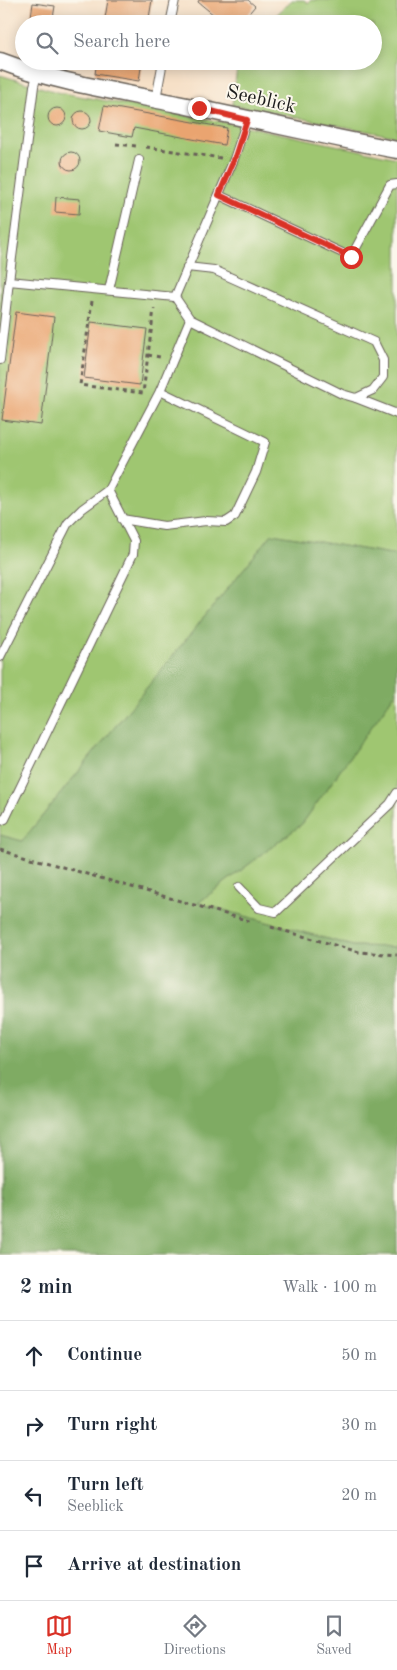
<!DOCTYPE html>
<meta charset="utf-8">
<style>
body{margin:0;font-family:"Old Standard TT",serif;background:#f6f6f7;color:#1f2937}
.stop{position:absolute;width:15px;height:15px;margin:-11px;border:4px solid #d93025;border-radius:50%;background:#fff}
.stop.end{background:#d93025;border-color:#fff;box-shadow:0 1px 5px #0008}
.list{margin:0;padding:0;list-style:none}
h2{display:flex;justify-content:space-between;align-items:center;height:65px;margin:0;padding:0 20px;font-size:21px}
h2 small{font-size:16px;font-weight:400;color:#747a83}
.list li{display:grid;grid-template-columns:32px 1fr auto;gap:15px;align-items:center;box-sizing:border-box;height:70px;padding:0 20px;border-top:1px solid #e0e1e3}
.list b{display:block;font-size:19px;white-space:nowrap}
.list p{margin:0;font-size:16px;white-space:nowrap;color:#747a83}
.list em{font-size:16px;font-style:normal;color:#747a83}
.icon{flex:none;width:28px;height:28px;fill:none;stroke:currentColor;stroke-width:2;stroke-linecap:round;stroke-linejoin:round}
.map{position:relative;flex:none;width:397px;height:1255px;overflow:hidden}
.search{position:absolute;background:#fff;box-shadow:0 2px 12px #0003;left:15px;right:15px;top:15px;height:55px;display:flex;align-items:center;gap:12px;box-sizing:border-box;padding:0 18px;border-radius:28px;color:#747a83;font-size:19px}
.sheet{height:345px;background:#fff}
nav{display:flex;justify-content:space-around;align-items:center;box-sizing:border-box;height:70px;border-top:1px solid #e0e1e3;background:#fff;font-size:14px;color:#747a83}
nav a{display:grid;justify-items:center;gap:2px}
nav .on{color:#d93025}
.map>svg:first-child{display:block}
.green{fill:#9fc671;stroke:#5e7146}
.forest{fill:#7fab63;stroke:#4e6440}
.building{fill:#eaa46f}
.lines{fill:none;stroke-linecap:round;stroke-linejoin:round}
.lane-casing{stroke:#686158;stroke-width:10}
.street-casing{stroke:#686158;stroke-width:19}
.path{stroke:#686158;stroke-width:3;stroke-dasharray:4 4;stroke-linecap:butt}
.lane{stroke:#fff;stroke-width:8}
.street{stroke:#fff;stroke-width:16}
.route{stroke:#d93025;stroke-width:6}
.labels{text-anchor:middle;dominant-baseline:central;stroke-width:4;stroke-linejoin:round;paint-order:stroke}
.street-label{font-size:20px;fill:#1c1c1c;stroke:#fbf7ec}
</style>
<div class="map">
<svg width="397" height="1255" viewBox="0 0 397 1255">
<rect width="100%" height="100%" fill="#fbf7ec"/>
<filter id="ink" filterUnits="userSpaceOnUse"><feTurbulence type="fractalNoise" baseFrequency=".02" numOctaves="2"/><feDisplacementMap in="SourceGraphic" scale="10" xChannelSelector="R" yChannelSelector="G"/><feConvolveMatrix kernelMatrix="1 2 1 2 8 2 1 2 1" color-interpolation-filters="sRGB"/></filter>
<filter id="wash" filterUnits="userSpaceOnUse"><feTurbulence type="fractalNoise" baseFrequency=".0096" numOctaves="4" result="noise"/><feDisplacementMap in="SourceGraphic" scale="20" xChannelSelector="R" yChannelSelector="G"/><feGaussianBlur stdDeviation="1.12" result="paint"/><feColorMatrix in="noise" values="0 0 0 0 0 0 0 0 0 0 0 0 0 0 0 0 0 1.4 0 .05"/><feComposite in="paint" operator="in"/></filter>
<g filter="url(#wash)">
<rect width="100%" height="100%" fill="#f6e0c7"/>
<g class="green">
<path d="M292,0H304L308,3L311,0H397V137L232,105L238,61H373V24H267Z"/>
<path d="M0,75L57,92L245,126L397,158V555L272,534L22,841L0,835Z"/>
<path d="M397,691V947L353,946L198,903L302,824Z"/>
</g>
<path class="forest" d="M272,534L397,555V691L302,824L198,903L353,946L397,947V1255H0V835L22,841Z"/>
<g id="blocks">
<g class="building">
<path d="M108,0H152L148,24H104Z"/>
<path d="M199,0H248L255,6L240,24H225L198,2Z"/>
<path d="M33,3L55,6L52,24H30Z"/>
<path d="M97,61H142L139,81L95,74Z"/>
<path d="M104,106L227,128L224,145L134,128L132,137L99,131Z"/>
<circle cx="57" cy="117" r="9"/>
<circle cx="82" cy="120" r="9"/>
<circle cx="71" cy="161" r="9"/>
<path d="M56,197L80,199L79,214L55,212Z"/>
<path d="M16,312L54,317L41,425L2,420Z"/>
<path d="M91,322L147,329L140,385L84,378Z"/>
</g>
</g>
</g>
<g filter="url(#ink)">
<use href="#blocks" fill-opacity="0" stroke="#686158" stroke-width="1"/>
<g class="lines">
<g class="lane-casing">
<g id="lane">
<path d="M170,24L175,0"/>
<path d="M37,75L34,86L9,281L175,297"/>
<path d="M156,99L163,61"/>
<path d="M219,195L351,257L390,185L397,184"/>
<path d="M109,290L139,160"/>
<path d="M175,297L190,319L342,394L356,398L373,390L383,377V360L374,342L214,270L187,267"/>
<path d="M175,297L234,159L247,120"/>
<path d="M0,360L9,281"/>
<path d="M356,398L397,414"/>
<path d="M122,519L164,526L206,521L226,522L235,516L256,472L265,442L160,391"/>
<path d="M0,657L68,523L82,509L108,490"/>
<path d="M0,821L5,819L133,554L134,541L108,490L160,391L190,319"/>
<path d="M239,887L259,908L276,912L390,804L397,793"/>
</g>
</g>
<g class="street-casing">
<path id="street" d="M0,61C58,83 117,91 177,104C251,119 323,136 397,150"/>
</g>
<g class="path">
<path d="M116,144L137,146"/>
<path d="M146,147L221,158"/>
<path d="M92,301L80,385L143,393L154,309"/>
<path d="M148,355L160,357"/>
<path d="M0,849L253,922"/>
<path d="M271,927L359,952L397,955"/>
</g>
<use href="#lane" class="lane"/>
<use href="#street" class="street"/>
</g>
</g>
<g class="lines" filter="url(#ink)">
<path class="route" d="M199,108L247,120L234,160L219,195L351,257"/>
</g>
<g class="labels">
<g class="street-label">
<text transform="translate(261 100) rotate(13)">Seeblick</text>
</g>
</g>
</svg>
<div class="stop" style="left:351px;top:257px"></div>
<div class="stop end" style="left:199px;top:108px"></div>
<div class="search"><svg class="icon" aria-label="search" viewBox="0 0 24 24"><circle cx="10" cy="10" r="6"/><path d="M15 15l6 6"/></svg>Search here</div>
</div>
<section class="sheet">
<h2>2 min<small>Walk · 100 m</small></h2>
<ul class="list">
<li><svg class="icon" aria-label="ahead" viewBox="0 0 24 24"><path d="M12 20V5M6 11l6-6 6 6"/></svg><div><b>Continue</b></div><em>50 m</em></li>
<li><svg class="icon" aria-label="right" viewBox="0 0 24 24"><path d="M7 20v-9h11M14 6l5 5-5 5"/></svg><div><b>Turn right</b></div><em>30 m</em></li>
<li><svg class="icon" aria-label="left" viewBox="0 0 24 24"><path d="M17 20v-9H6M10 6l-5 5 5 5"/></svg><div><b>Turn left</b><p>Seeblick</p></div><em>20 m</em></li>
<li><svg class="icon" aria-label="arrive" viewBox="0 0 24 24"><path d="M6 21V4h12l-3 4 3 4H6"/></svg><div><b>Arrive at destination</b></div></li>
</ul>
</section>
<nav>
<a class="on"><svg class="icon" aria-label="map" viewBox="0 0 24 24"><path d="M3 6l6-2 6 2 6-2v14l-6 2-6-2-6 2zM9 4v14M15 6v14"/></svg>Map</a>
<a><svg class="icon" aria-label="directions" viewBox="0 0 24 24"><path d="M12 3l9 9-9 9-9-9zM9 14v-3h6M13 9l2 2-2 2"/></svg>Directions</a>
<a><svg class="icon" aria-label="saved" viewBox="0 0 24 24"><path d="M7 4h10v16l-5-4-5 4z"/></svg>Saved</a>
</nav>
